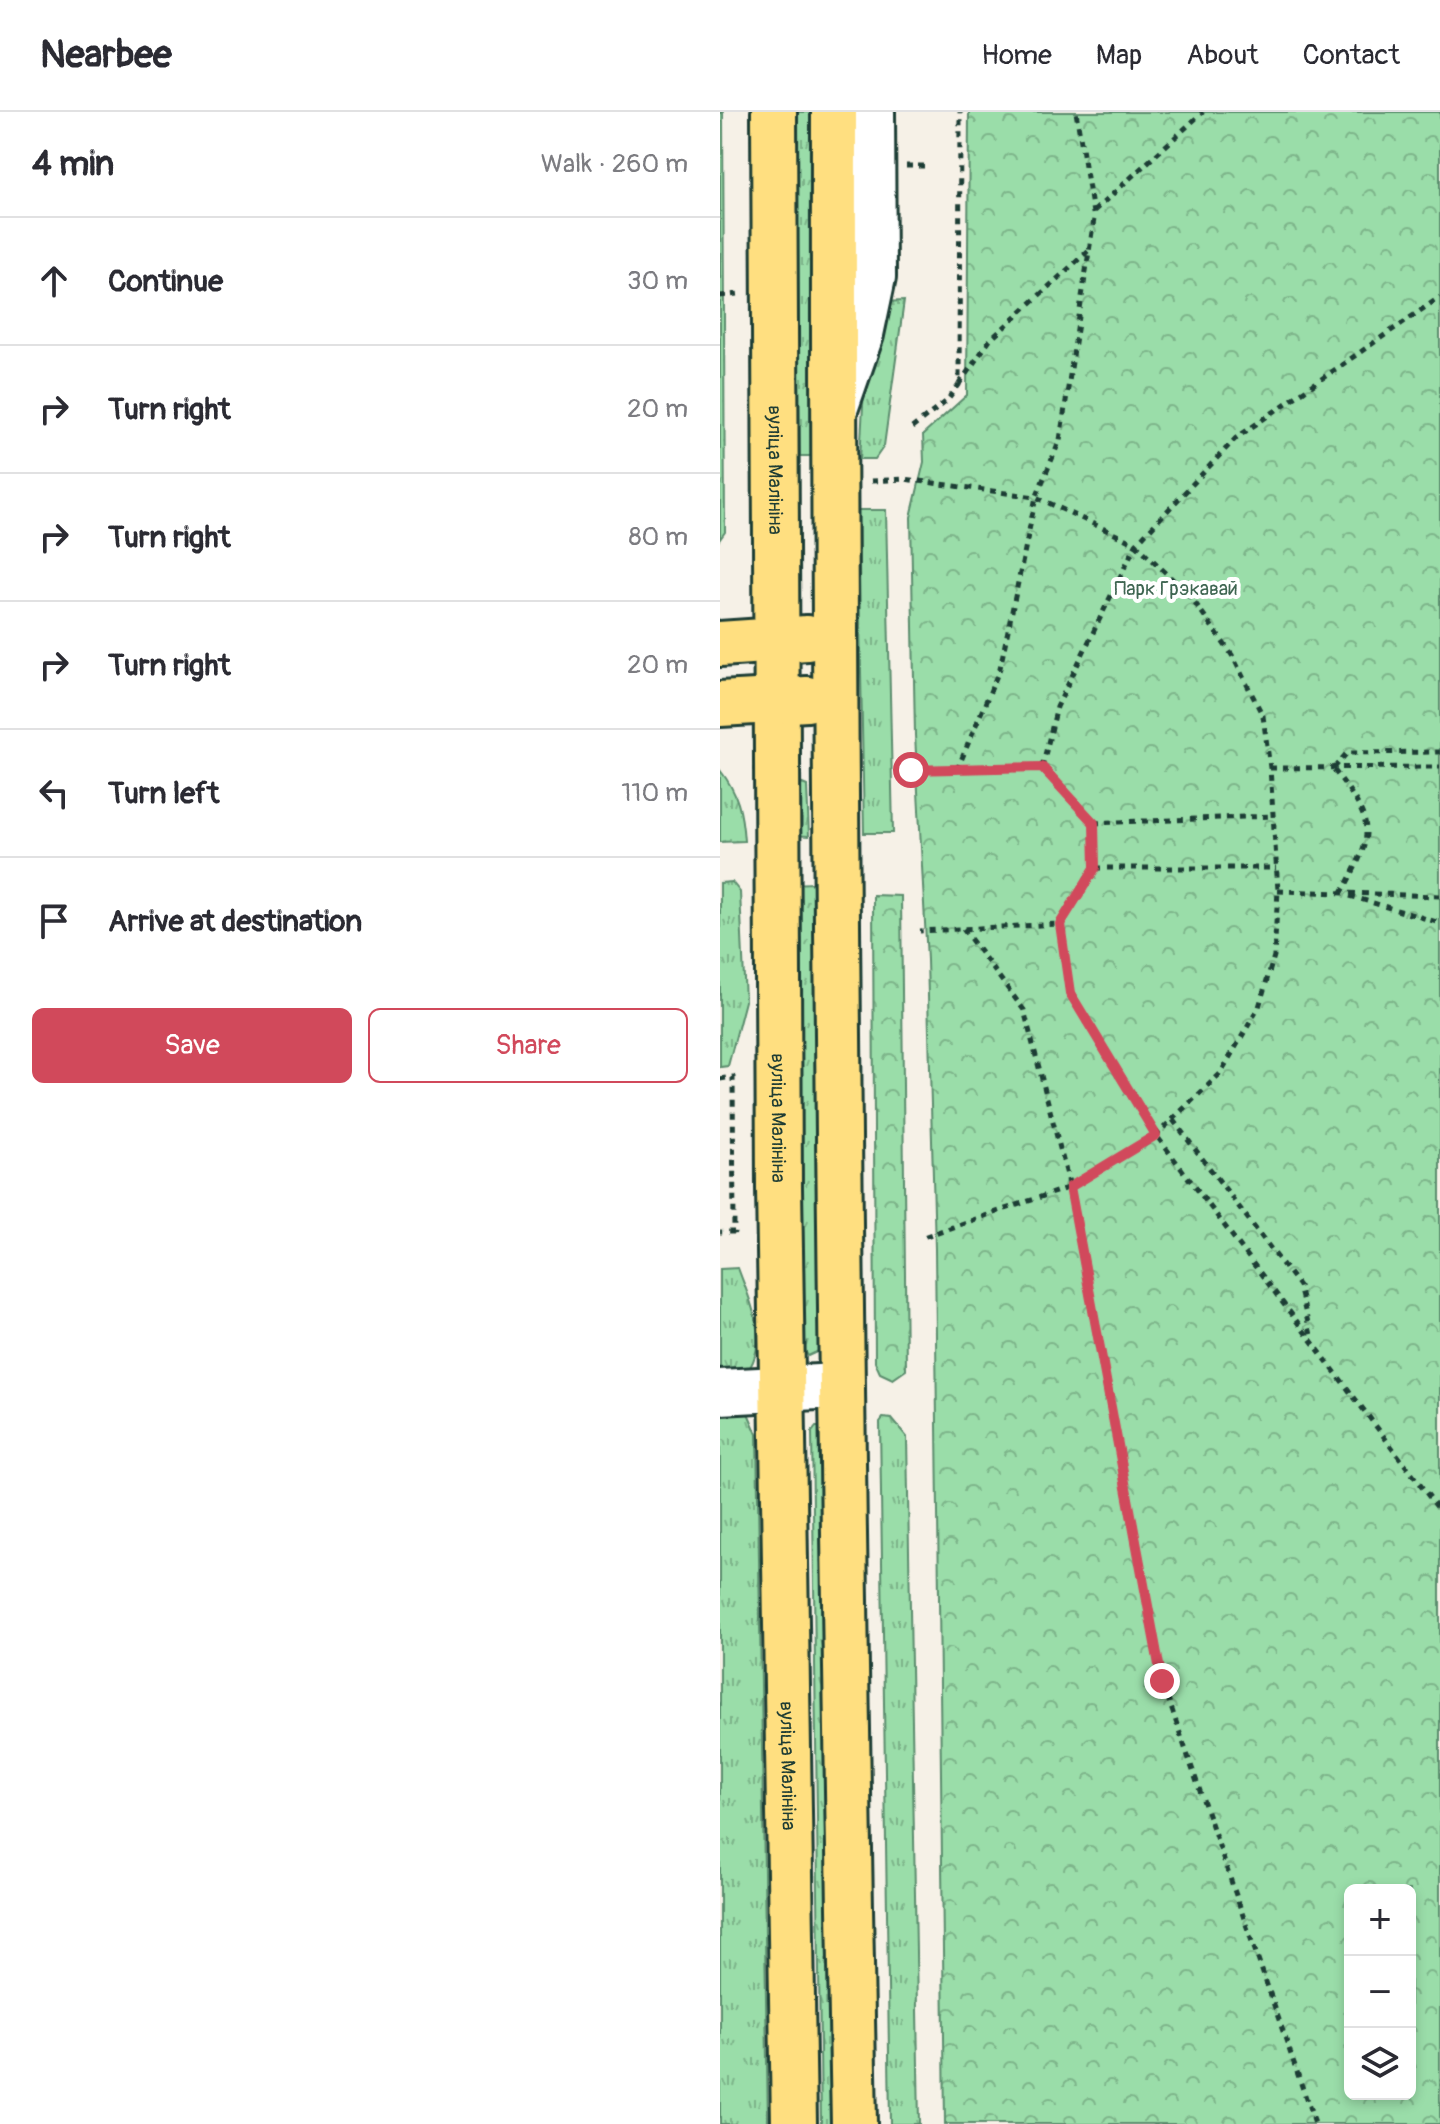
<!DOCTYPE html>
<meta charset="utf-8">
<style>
body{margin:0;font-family:Pangolin,sans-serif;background:#f7f7f7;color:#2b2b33}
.controls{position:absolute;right:24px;bottom:24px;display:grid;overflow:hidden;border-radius:12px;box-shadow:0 4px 12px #0003}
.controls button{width:72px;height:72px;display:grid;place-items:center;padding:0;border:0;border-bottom:2px solid #e1e1e2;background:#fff;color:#2b2b33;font:40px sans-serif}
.stop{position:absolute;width:24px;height:24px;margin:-18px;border:6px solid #d1495b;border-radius:50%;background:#fff}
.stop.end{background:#d1495b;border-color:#fff;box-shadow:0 2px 8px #0008}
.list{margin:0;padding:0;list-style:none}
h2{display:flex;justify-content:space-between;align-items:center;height:104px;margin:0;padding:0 32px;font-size:34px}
h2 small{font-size:26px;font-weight:400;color:#7c7c81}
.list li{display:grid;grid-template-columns:52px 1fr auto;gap:24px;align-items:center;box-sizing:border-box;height:128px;padding:0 32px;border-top:2px solid #e1e1e2}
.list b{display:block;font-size:30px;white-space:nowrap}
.list em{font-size:26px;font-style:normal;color:#7c7c81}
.actions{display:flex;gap:16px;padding:24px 32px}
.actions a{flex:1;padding:18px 0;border:2px solid #d1495b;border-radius:12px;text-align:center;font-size:28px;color:#d1495b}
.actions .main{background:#d1495b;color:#fff}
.icon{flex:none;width:44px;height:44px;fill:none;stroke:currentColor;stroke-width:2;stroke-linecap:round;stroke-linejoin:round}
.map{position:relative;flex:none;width:720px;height:2012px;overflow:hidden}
header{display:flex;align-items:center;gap:48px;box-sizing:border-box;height:112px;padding:0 40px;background:#fff;border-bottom:2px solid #e1e1e2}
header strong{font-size:38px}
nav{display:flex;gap:44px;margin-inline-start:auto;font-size:28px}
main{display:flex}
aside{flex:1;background:#fff}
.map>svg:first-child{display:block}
.grass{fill:url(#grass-tufts);stroke:#5c8d6e;stroke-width:2}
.forest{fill:url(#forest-crowns);stroke:#5c8d6e;stroke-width:2;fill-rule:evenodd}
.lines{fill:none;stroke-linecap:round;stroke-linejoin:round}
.minor-casing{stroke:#1f3d34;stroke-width:50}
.major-casing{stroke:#1f3d34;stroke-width:50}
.path{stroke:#1f3d34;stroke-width:5;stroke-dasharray:6 6;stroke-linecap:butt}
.minor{stroke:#fff;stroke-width:44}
.major{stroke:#ffdf80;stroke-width:44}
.route{stroke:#d1495b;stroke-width:10}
.labels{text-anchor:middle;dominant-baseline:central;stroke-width:8;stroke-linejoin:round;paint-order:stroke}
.street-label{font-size:20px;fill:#1f3d34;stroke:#fff}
.park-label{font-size:20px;fill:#3e6551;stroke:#fff}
</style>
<header>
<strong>Nearbee</strong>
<nav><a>Home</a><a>Map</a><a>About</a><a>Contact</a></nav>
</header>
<main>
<aside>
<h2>4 min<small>Walk · 260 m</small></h2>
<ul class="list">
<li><svg class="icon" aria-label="ahead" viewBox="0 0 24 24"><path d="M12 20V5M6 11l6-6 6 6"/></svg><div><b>Continue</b></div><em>30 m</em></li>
<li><svg class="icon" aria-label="right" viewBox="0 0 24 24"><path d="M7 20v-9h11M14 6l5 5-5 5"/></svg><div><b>Turn right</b></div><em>20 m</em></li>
<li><svg class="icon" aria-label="right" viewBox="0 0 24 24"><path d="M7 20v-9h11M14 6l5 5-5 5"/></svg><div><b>Turn right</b></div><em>80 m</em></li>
<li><svg class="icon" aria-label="right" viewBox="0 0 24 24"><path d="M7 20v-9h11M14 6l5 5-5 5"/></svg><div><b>Turn right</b></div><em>20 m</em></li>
<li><svg class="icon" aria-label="left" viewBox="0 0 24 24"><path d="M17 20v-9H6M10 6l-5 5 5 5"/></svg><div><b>Turn left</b></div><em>110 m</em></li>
<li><svg class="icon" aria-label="arrive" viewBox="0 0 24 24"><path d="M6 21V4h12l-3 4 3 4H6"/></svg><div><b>Arrive at destination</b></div></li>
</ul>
<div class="actions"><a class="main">Save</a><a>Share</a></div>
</aside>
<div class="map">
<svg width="720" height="2012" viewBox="0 0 720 2012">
<defs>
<pattern id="grass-tufts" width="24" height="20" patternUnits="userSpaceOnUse" patternTransform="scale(2)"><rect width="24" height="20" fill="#9adda9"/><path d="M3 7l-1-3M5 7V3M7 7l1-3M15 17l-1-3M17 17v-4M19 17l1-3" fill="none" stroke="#7db48a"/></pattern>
<pattern id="forest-crowns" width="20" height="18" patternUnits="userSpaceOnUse" patternTransform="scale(2)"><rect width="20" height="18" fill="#9adda9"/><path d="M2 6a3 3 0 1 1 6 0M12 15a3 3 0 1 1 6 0" fill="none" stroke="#7db48a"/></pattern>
</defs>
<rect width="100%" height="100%" fill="#f6f1e7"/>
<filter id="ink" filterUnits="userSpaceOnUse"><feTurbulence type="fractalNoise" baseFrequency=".0125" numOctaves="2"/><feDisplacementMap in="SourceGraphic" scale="16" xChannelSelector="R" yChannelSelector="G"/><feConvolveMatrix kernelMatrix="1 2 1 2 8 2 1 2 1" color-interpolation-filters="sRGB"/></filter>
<g filter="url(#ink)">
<g class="grass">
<path d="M0,0H3L5,420L0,427Z"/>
<path d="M75,0H92L97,344H80Z"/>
<path d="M184,189L164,334L155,347H140L145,258L162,190Z"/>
<path d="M138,398H166L173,721H144Z"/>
<path d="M0,658C18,681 22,700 24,729L0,730Z"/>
<path d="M80,671L87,674L89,724L71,723L73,675Z"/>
<path d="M12,770L20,780L25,889L8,954L0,955V771Z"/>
<path d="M93,771L103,1237L88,1244L82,1234L72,772Z"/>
<path d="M18,1156C31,1192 52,1232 23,1265L0,1266V1157Z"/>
<path d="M28,1301L37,1322L48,2012H0V1302Z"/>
<path d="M163,1306L172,1307L187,1325L199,2012H170L160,1310Z"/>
<path d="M96,1315H104L117,2012H101L92,1320Z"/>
</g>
<g class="forest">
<path d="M249,0H720V2012H225L215,1137L207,848L195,623L191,405L204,350L203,323L247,283ZM630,1778H690V1982H630Z"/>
<path d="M153,783L181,784L186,1258L173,1267L160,1261L155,1250Z"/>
</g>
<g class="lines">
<g class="minor-casing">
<g id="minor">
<path d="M116,294L141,222L153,165L152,0"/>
<path d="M0,1280L119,1274"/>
</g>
</g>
<g class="major-casing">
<g id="major">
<path id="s1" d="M54,0L59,1076L74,2012"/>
<path d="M114,0C113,671 121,1341 134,2012"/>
<path d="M0,532L87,526"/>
<path d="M0,592L87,587"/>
</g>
</g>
<g class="path">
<path d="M186,54H206"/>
<path d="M374,99L483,0"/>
<path d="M0,184L19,182"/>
<path d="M239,272L270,228L368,139"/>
<path d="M192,316L227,289L239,273L240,0"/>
<path d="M151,369L184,367L316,385L416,432L471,485L512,543L543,604L550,656L558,779L554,844L539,895L500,962L436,1023L350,1075L203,1125"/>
<path d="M0,371H2"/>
<path d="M322,655L337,595L416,432L516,326L720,185"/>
<path d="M550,656L720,655"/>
<path d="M614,656L627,641L720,640"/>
<path d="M191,658L322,655L374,711L375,756L340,812L200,819"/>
<path d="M237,658L280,556L316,385L340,328L374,107L356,0"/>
<path d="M614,658C656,713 655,721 621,782"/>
<path d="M374,711L552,704"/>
<path d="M375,756H556"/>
<path d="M558,779L720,784"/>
<path d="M630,784L720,811"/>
<path d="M340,812L350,881L436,1023L720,1399"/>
<path d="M243,817L304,898L350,1075L442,1569L595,2012"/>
<path d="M0,967L13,965L14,1120H0"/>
<path d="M453,1008L579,1174L592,1227"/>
</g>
<use href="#minor" class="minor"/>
<use href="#major" class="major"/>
</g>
</g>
<g class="lines" filter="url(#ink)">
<path class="route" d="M191,658L322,655L374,711L375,756L340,812L350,881L436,1023L350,1075L442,1569"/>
</g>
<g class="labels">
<g class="street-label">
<text stroke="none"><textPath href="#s1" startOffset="358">вуліца Малініна</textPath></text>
<text stroke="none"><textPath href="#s1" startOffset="1006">вуліца Малініна</textPath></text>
<text stroke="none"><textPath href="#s1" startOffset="1654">вуліца Малініна</textPath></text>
</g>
<g class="park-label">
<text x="456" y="476">Парк Грэкавай</text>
</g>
</g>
</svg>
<div class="controls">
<button>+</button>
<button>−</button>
<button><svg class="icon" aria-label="layers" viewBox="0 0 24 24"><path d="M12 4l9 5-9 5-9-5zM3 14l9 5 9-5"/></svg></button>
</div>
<div class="stop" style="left:191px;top:658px"></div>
<div class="stop end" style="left:442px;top:1569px"></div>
</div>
</main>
